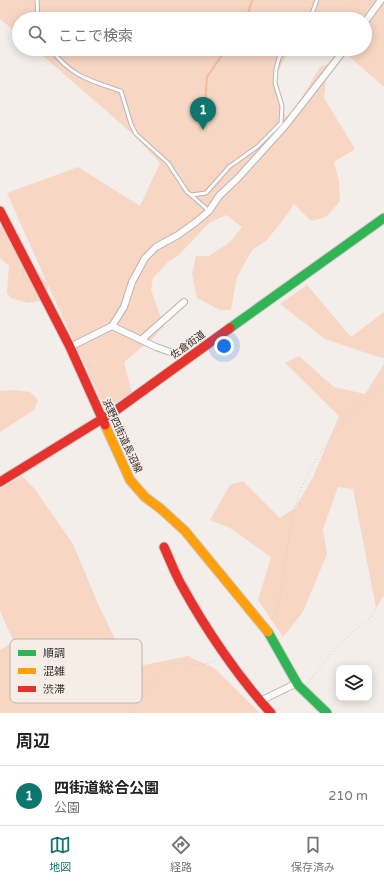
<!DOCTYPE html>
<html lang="ja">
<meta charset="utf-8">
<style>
body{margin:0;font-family:"Varela Round","Noto Sans JP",sans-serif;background:#f6f6f6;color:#222}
.controls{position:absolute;right:12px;bottom:12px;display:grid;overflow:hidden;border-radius:8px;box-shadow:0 2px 10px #0003}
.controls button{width:36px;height:36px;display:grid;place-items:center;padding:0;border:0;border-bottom:1px solid #e0e0e0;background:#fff;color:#222;font:20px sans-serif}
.you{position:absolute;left:224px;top:346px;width:14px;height:14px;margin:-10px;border:3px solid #fff;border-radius:50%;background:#1a73e8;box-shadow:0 0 0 6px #1a73e833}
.badge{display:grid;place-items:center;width:26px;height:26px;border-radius:50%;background:#0f766e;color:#fff;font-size:13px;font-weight:700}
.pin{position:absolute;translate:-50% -33px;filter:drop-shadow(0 1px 2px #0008)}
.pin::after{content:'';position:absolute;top:21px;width:14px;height:12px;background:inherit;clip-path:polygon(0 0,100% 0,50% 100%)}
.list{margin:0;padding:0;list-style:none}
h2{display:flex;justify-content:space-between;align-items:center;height:52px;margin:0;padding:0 16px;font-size:17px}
h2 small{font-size:13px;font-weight:400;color:#767676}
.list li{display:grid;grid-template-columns:26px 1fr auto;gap:12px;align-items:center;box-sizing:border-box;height:60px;padding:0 16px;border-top:1px solid #e0e0e0}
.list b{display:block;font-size:15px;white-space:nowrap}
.list p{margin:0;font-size:13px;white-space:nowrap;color:#767676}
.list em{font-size:13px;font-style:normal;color:#767676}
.icon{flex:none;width:22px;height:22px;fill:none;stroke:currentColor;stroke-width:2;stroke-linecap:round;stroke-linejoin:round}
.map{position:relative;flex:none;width:384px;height:713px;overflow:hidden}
.search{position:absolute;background:#fff;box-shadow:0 2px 10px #0003;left:12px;right:12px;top:12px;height:44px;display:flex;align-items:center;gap:10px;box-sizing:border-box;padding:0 14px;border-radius:22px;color:#767676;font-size:15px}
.sheet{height:112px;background:#fff}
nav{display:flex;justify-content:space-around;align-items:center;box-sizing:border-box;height:56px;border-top:1px solid #e0e0e0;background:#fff;font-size:11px;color:#767676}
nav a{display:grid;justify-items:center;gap:2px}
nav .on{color:#0f766e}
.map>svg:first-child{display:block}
.green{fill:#f7d6c4}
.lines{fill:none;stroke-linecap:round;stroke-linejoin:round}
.stream{stroke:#efbca0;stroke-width:2}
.lane-casing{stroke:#b9b4b1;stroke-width:5}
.street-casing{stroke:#b9b4b1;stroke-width:8}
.fast-casing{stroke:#cecbca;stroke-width:11}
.slow-casing{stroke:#cecbca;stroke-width:11}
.jam-casing{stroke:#cecbca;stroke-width:11}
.path{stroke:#cfcdcd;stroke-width:1;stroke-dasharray:1 3;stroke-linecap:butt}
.lane{stroke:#fdfcfc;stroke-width:3}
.street{stroke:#fdfcfc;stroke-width:6}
.fast{stroke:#30b455;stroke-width:9}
.slow{stroke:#ff9f0a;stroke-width:9}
.jam{stroke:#e5322d;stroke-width:9}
.labels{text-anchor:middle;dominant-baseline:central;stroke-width:3.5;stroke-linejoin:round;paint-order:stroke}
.street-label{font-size:10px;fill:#332f2d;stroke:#f7ede7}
.key{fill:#f7ede7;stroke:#bcb4af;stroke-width:1}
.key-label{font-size:11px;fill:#332f2d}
</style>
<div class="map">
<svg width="384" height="713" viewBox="0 0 384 713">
<rect width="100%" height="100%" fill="#f4eeea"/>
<g class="green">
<path d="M0,0H384V87L344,52L341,56L334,49H365V19H19V35L0,19Z"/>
<path d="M35,49H290L275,77L283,113L289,120L320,67L328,64L324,98L355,149L334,162L339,181L340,201L326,217L311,221L294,204L284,219L266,241L253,249L237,277L231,310H220L197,298L192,274L196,256H209L230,242L242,227L226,215L209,223L178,256L169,261L153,278L151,290L164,326L152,339L124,362L132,393L105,409L48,285L47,293L41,301L28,303L11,298L7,293L9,266L0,258V226L6,225C23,241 30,267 47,283L7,193L78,167L140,206L160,163L135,136Z"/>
<path d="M307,285L351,337L384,312V358L375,356L325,339L280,304Z"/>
<path d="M299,356L334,387L365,394L384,364V595L376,608L353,489L338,487L323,529L327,554L303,612L283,637L258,600L271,557L230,528L210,520L230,485L243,481L280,518L295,508L313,477L339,416L285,363Z"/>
<path d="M13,390L30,392L38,400L34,410L0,432V391Z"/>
<path d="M22,476L34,488L73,544L99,606L129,668L188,656L214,668L260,713H0V650L14,642L0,611V489Z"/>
</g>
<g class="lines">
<g class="stream">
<path d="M246,19C250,12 248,7 253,0"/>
<path d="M202,105L205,103L207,77L226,49"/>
</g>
<g class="lane-casing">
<g id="lane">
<path d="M37,0L38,19"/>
<path d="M310,19L317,0"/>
<path d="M51,49C70,76 91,81 121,91L131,124L136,134L168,163L187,192L191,195L206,193L229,167L257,147L281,123L282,106L275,83L276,69L279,58L284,49"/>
<path d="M191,195L209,211"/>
</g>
</g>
<g class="street-casing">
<g id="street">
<path d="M365,22L381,0"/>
<path d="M112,326L156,347L176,354L185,361"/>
<path d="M141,340L184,302"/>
<path d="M70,347L112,326L124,307L132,282L145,258L156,247L178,235L196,222L209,211L219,196L238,178L285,126L345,49"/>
<path d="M260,701L297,683"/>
</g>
</g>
<g class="fast-casing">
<g id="fast">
<path d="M230,328L384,218"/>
<path d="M268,632L298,685L327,713"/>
</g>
</g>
<g class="slow-casing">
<path id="slow" d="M105,425L130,480L145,497L161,509L185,531L268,632"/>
</g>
<g class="jam-casing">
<g id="jam">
<path d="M0,211L70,347L105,425"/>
<path d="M0,482L115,411L230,328"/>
<path d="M164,547C170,560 175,574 182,586C205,628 238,677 271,713"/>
</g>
</g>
<g class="path">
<path d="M271,620C279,607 281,592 283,577C287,554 289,530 295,507C309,454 347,419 384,382"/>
<path d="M308,683L338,645L372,616L381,594L384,596"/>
<path d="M130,713L164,669L173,663L201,665L214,661L218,659"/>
</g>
<use href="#lane" class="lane"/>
<use href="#street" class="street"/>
<use href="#fast" class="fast"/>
<use href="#slow" class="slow"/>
<use href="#jam" class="jam"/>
</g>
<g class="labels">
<g class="street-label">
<text transform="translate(188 345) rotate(-36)">佐倉街道</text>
<text transform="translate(122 436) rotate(65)">浜野四街道長沼線</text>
</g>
</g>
<rect x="10" y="639" width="132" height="64" rx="6" class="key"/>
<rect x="18" y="650" width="18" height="6" fill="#30b455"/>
<rect x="18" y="668" width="18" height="6" fill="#ff9f0a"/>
<rect x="18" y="686" width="18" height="6" fill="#e5322d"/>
<g class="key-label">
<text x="43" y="657">順調</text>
<text x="43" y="675">混雑</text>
<text x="43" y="693">渋滞</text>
</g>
</svg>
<div class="controls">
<button><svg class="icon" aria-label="layers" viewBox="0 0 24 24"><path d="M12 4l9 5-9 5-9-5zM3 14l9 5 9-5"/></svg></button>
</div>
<div class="you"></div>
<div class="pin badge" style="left:203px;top:130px">1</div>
<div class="search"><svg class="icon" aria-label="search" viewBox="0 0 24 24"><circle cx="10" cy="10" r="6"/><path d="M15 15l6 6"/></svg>ここで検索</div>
</div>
<section class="sheet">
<h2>周辺<small></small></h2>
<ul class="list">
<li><span class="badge">1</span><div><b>四街道総合公園</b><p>公園</p></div><em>210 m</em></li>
</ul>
</section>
<nav>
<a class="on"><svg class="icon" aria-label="map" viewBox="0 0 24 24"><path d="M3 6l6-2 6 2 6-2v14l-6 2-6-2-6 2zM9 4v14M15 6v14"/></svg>地図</a>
<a><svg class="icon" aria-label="directions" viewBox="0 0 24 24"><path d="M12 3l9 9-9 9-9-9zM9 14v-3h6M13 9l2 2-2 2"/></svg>経路</a>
<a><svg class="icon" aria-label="saved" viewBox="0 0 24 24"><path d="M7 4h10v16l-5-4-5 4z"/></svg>保存済み</a>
</nav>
